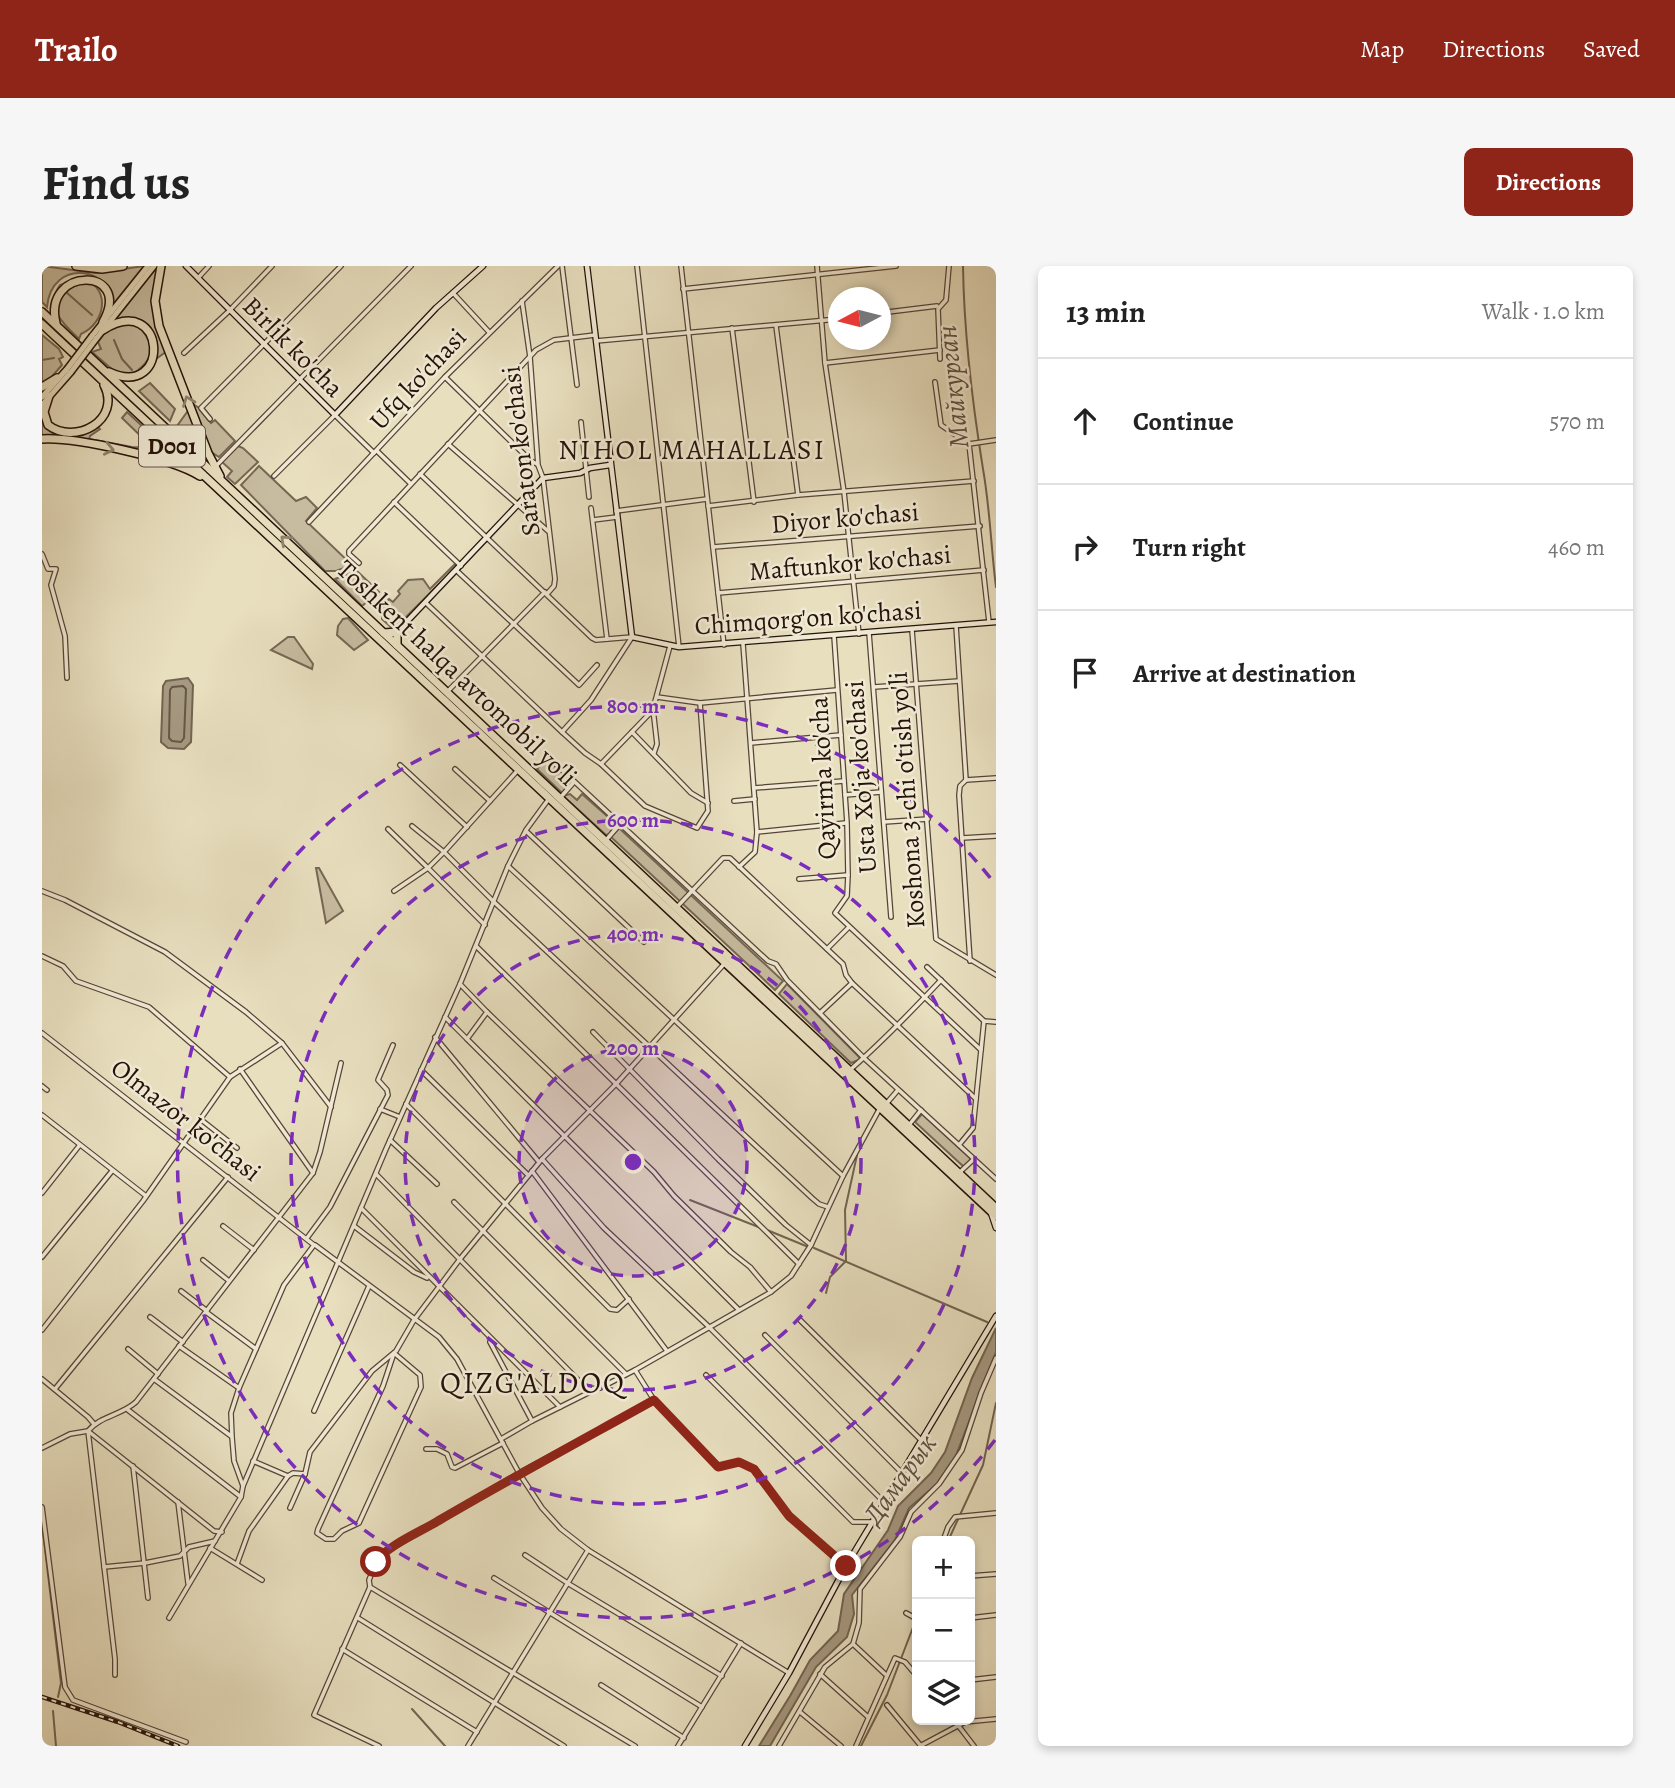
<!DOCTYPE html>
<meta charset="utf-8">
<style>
body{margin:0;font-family:Alegreya,serif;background:#f6f6f6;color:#222}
.controls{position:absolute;right:21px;bottom:21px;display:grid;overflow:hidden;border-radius:10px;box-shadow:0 4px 10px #0003}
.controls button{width:63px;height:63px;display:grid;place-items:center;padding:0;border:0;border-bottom:2px solid #e0e0e0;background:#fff;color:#222;font:35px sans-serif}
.compass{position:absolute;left:786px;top:21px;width:63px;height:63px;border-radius:50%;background:#fff;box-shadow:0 4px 10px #0003;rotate:263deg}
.stop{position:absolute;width:21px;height:21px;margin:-16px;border:5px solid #8f2418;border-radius:50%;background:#fff}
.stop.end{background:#8f2418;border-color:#fff;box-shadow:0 2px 7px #0008}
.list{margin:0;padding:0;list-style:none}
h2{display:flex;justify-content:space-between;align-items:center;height:91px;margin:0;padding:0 28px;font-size:30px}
h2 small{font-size:23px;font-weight:400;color:#767676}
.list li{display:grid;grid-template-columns:46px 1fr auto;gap:21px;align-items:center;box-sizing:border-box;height:126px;padding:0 28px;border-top:2px solid #e0e0e0}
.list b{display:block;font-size:26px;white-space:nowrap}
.list em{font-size:23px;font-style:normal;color:#767676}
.icon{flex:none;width:38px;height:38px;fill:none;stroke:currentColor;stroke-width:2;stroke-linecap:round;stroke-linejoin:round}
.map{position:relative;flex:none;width:954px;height:1480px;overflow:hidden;border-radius:10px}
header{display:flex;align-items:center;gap:42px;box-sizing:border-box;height:98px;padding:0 35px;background:#8f2418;color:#fff}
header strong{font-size:33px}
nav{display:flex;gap:38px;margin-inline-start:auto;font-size:24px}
.intro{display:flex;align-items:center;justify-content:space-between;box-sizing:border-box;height:168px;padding:0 42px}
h1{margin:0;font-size:49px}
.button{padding:18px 32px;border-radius:10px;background:#8f2418;color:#fff;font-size:24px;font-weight:700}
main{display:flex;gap:42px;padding:0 42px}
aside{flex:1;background:#fff;border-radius:10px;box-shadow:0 4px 10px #0003}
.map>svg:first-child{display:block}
.green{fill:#c7bca0;stroke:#766754;stroke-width:2}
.water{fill:#a69981;stroke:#726351;stroke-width:2}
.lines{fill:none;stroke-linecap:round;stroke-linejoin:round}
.shore{stroke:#665645;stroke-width:2}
.stream{stroke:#726351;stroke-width:2}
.street-casing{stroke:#564536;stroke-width:6}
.secondary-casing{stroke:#251209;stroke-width:7}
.primary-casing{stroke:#251209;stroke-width:8}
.highway-casing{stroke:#251209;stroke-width:10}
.street{stroke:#f0ead5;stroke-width:3.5}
.secondary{stroke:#f0ead5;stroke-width:4.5}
.primary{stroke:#e8dfbf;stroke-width:5}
.highway{stroke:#e8dfbf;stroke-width:7}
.rail-casing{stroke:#251209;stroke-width:4.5}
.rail{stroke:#f0ead5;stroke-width:2;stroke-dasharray:5;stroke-linecap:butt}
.primary-bridge-casing{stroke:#251209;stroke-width:8;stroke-linecap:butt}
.primary-bridge{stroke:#e8dfbf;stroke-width:5}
.oneway{stroke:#90836d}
.route{stroke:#8f2418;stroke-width:9}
.ring{fill:none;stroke:#7b2cbf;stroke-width:3.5;stroke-dasharray:12 9}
.labels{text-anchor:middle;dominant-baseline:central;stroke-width:5;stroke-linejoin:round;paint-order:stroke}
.shield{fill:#f0ead5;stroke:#625346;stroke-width:2}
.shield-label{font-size:24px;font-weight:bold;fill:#251209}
.street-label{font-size:26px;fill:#251209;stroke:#f0ead5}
.water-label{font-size:28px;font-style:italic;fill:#5f4f3f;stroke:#f0ead5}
.neighbourhood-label{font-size:28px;letter-spacing:2px;fill:#251209;stroke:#f0ead5}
.quarter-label{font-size:30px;letter-spacing:2px;fill:#251209;stroke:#f0ead5}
.centre{fill:#7b2cbf;stroke:#f0ead5;stroke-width:3.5}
.ring-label{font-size:21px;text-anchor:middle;font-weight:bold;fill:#7b2cbf;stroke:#f0ead5;stroke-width:5;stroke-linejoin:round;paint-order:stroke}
</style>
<header>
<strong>Trailo</strong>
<nav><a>Map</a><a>Directions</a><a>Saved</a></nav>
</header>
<div class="intro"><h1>Find us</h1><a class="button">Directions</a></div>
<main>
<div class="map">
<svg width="954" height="1480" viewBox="0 0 954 1480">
<rect width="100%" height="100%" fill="#e8dfbf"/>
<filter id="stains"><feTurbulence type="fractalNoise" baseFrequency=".00286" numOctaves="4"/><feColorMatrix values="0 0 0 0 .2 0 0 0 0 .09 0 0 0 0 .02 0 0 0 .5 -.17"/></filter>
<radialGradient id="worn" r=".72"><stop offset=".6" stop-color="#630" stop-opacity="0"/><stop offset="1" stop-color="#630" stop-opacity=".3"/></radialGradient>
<g class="green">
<path d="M0,0L54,7L102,0L69,41C68,35 67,25 64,20C60,13 53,10 46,8C23,3 7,18 5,41L0,36Z"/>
<path d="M116,0L111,34L125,85L114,93C120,63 102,50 73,54Z"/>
<path d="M36,12C69,17 66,56 39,68L37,73C22,59 2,41 18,19Z"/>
<path d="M81,57L97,60C114,80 113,94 89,109L72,105L50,86L59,83L56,76L64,65Z"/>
<path d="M0,69L17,83L21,91L17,93L20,99L6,115L0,118Z"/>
<path d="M108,117L133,143L128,155L97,125Z"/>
<path d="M151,138L157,142L169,157L173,154L193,175L177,191L166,184Z"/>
<path d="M148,145L168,197L136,167L135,160L145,146Z"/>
<path d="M85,146L141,198L37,173L20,170L0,171V152L3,159L41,168L55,160L58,163L48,170L47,173L90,181L111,182L80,152Z"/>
<path d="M196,180L201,182L216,196L193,218L185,211L190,205L180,196Z"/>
<path d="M217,200L254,235L264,231L275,242L264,255L310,299L294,305H283L199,219Z"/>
<path d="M413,298L415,300L353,362H350L340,353V341L347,333L351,336L358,328L356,325L366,314L381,313L388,323Z"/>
<path d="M315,305L337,326L320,340L293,313Z"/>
<path d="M306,352L326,374L312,384L295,369L296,360L301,353Z"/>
<path d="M246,371H252L271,398L270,403L229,384Z"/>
<path d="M505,493L530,516L520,527L495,503Z"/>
<path d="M528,528L535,534L540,528L574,558L567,568L564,569L521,530Z"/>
<path d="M577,562L741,715L733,724L569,571Z"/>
<path d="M274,602H277L301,645L284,657Z"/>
<path d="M745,718L819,793L809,797L737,728Z"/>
<path d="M880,848L929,893L922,901L873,856Z"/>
</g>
<g class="water">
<path d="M146,412L151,419L149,476L142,483L126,482L119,476L121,420L124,415Z"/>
<path d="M954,1062V1086L913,1192L896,1217L867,1242L853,1274L810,1329L812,1348L805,1371L774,1401L728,1480H717L748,1430L768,1394L796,1365L802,1328L846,1264L856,1240L889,1207L903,1186L930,1112Z"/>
</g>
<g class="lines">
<path class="shore" d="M141,420L144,423L142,472L139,476L130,475L127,472L128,424L130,421Z"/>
<g class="stream">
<path d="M921,0C922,69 930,135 941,203C948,242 949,282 954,321"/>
<path d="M24,26L50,49"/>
<path d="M72,74L80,93L90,104"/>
<path d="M0,94L12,92"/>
<path d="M648,934L719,962"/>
<path d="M725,964L764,980"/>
<path d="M772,982L945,1056"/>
<path d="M784,1027L788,1011L804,995L803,944L815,889"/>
<path d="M0,1258L19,1417L16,1431"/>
<path d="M906,1275L941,1199L954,1137"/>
<path d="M370,1443L403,1480"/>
<path d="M11,1445L14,1480"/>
<path d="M819,1480L845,1429L875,1351"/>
</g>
<g class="street-casing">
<g id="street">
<path d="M520,0L535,119"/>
<path d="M595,0L637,381"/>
<path d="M639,0L682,379"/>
<path d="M775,0L783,97L802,226L817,368"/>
<path d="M156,12L167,0"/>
<path d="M641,23L854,0"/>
<path d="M411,27L447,66"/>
<path d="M480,35L488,91L496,199L501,212L513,313L512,320L505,328"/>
<path d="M838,47L895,40"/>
<path d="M734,60L756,229"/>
<path d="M690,62L712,236"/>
<path d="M554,75L796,53"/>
<path d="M142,87L187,45L230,0"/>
<path d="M898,93L896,43L904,34L907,0"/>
<path d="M783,97L898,84"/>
<path d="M403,111L489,195L495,198"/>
<path d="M257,114L369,0"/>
<path d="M893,116L899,159L927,178"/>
<path d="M168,153L159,142L299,0"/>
<path d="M539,156L547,231"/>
<path d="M406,178L506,265"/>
<path d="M927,178L947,356"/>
<path d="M927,178L954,174"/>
<path d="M335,185L369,218"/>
<path d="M174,200L257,115"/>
<path d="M378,208L550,372L554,374L590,371"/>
<path d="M232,210L293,149L332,187"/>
<path d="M352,236L419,300"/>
<path d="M666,240L756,229L932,215"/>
<path d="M549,242L565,373"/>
<path d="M574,245L665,233"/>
<path d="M551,254L575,251"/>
<path d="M267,256L403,111L516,0"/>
<path d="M671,281L938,260"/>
<path d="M0,288L6,303H14L9,319L23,370L25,412"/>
<path d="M317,297L307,288V285L494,84L512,74L553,69"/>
<path d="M415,305L537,419L555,399"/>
<path d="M676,327L942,304"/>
<path d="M384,337L520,466L549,434L590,371"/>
<path d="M914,360L924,514"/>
<path d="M870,364L894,673L954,709"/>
<path d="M827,367L849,651"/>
<path d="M792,370L805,557L806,609L805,630L793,647L939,784"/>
<path d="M832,421L917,415"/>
<path d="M405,426L503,326"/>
<path d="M615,431L658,437L795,424"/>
<path d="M520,466L543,487L559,498L603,540L655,562L666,545L658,437"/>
<path d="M590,466L649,527L666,537"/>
<path d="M709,477L799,469"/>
<path d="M612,487L615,478L611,443L628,380"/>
<path d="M506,491L726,695L734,698L745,714L823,793L954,913"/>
<path d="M559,498L611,444"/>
<path d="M358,499L425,561"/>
<path d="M413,503L448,535"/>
<path d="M476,504L402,586L452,636L770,932L777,938L786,941"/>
<path d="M924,514L918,520L917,529L928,695"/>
<path d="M924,514L954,512"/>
<path d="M712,522L802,515"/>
<path d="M803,529L839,526"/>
<path d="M518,532L532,516"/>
<path d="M506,534L484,564L466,600L418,718L445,746L425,773L697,1044"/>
<path d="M692,535L713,533"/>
<path d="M842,556L886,553"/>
<path d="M370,560L402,586L386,602L443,659"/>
<path d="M346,563L386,602L352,625"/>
<path d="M484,565L602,676"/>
<path d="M715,566L804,557"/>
<path d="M920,572L954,570"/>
<path d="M565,573L578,558"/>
<path d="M466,600L801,910"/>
<path d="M697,601L713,586L715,566L701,378"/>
<path d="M757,613L806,609"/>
<path d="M0,625L23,634L123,686L204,746L240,777L289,841"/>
<path d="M635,641L681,592H688L801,698L804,709L810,717L934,833"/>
<path d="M434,680L757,998"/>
<path d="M785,683L807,661"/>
<path d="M0,690L21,700L34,715L107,741L188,811"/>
<path d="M885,701L942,755L954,756"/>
<path d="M445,746L612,906L632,930L689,986L708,1001L729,1026L749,1010L769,979L801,910L838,842"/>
<path d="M778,747L810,717"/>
<path d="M403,751L425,773"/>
<path d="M551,766L676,893L744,959L769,979"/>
<path d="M0,767L272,979L242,1019L197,1122L189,1147L190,1171L192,1195L201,1220L199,1231L127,1352"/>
<path d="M393,771L497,896"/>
<path d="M198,803L271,907"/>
<path d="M379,804L486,909"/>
<path d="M808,804C840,776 869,746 899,714"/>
<path d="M0,820L5,824"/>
<path d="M364,838L568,1043L575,1044L587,1033"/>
<path d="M844,838L856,824"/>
<path d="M338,843L358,851"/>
<path d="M0,849L104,930"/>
<path d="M157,852L195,882"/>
<path d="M867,859L879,844"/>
<path d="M348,874L395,918"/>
<path d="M917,879L931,862L942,755"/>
<path d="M500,893L562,962L666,1060L842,1236"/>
<path d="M490,905L625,1085"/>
<path d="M918,906L932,893"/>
<path d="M334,908L545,1123L558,1122L593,1104L612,1134L676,1201L697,1196L712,1203L747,1250L804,1300"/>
<path d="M0,927L37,880"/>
<path d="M412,936L584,1108"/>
<path d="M319,942L518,1141"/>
<path d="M181,960L212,984"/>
<path d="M312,960L372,1006L385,1012"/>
<path d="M265,972L288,941L346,829L345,824L336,814L351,779"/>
<path d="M273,979L397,1071L415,1093L477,1207L500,1242L519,1263L546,1284L747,1407"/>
<path d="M0,991L70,905"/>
<path d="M161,994L187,1015"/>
<path d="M139,1025L165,1045"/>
<path d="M164,1046L214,1083"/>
<path d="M108,1051L141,1076"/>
<path d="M758,1054L879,1174"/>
<path d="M0,1064L101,935L188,811L240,777"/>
<path d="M723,1069L860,1207"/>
<path d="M448,1076L490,1155L459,1173"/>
<path d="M137,1080L197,1122"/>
<path d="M86,1083L116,1108"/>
<path d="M352,1087L378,1109L379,1121L317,1257L300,1265L292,1273H284L275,1267L276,1263L341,1120Z"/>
<path d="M593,1104L729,1026"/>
<path d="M664,1109L811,1256H830"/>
<path d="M0,1113L46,1151L52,1158"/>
<path d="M112,1113L189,1170"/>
<path d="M13,1123L186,911"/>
<path d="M86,1144L199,1231"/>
<path d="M272,1145L327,1020"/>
<path d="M490,1155L550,1125"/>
<path d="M0,1182L28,1168L46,1165L172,1265L180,1266"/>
<path d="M384,1183H395L405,1188L410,1201L413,1202L461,1177"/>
<path d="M211,1195L246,1210"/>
<path d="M91,1200L106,1332"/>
<path d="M201,1220L344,883L418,718"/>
<path d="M136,1236L146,1317"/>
<path d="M0,1241L23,1421L31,1434L144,1476"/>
<path d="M248,1242L263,1208L268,1186L330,1105L354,1085L372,1054L418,993L500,893L575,817L683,697"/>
<path d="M901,1275L906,1261L913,1251L954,1247"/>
<path d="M168,1282L220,1314"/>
<path d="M483,1289L527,1318L680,1410"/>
<path d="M195,1298L207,1265L246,1210L251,1207L263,1208"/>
<path d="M62,1301L103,1297L138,1290L147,1281L173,1275"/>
<path d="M928,1310L954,1308"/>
<path d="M452,1312L660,1441"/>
<path d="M328,1321L272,1449L337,1480"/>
<path d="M864,1347L875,1353"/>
<path d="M316,1352L522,1480"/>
<path d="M928,1352L954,1349"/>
<path d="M811,1378L843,1408"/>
<path d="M300,1383L435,1466"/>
<path d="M778,1408L826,1451"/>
<path d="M73,1409V1393L46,1165C58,1150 80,1149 94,1136L271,907L278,886L299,797"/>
<path d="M928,1414L954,1411"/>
<path d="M559,1419L642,1472"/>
<path d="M845,1439L879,1480"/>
<path d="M758,1446L799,1480"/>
<path d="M912,1454L932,1480"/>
<path d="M426,1480L546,1284"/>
<path d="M593,1480L328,1321L327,1314L337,1290L477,1207L612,1134"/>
<path d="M636,1480L699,1377"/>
<path d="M737,1480L783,1401L811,1378L817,1357L818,1323L858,1271L869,1246L897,1218L920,1184L939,1127L954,1092"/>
<path d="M814,1480L853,1392L863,1396L875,1410"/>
<path d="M878,1480L923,1456L954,1453"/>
</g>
</g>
<g class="secondary-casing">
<g id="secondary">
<path d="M144,0L293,149L394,42L441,0"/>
<path d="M545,0L590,371L637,381L954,356"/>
<path d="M355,366L501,212L538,207L548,202L568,199"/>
<path d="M949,947L954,962"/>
<path d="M703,1480L747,1407L804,1300L954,1050"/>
</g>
</g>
<g class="primary-casing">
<g id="primary">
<path d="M50,70L106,0"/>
<path d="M54,73L112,0"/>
<path d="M0,131L25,103"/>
<path d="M0,139L29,106"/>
</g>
</g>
<g class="highway-casing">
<g id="highway">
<path d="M34,0L60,3L81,0"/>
<path d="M119,0L113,35L117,60L166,187L178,210"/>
<path d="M0,46L954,942"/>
<path d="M14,57C0,0 92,0 61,56"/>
<path d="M0,58L954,950"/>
<path d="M61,64C125,24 130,135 67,106"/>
<path d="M0,121L15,112"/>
<path d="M7,130L2,146L6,159C33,180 80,154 62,119"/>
<path d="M0,173C33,171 130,192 158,210"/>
<path d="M342,367L355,366V379"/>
</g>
</g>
<use href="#street" class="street"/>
<use href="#secondary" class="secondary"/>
<use href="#primary" class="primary"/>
<use href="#highway" class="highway"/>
<g class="rail-casing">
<path id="rail" d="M0,1431L76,1456L136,1480"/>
</g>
<use href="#rail" class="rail"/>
<g class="primary-bridge-casing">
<g id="primary-bridge">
<path d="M25,103L50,70"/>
<path d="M29,106L54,73"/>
</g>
</g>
<use href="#primary-bridge" class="primary-bridge"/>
</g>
<defs><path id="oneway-chevron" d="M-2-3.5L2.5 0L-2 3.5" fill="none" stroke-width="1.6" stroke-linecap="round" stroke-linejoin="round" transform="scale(1.75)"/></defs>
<g class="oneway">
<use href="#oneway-chevron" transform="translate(146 135) rotate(-111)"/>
<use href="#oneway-chevron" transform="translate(67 183) rotate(12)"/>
<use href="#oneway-chevron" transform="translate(243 274) rotate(-137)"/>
</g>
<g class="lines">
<path class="route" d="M334,1296C344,1280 380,1265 396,1255C468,1213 540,1174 612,1134L676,1201L697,1196L712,1203L747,1250L804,1300"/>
</g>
<circle cx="591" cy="896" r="114" fill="#7b2cbf" fill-opacity=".12"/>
<g class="ring">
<circle cx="591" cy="896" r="114"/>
<circle cx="591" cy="896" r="228"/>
<circle cx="591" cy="896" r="342"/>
<path d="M953 1174A456 456 0 1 1 953 618"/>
</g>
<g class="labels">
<rect class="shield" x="97" y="159.5" width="66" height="41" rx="5"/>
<g class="shield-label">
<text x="130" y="180">D001</text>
</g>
<g class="street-label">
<text transform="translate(251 81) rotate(45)">Birlik ko'cha</text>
<text transform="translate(376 113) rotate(-47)">Ufq ko'chasi</text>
<text transform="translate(479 185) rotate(-97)">Saraton ko'chasi</text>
<text transform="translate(803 252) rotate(-5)">Diyor ko'chasi</text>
<text transform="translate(808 297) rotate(-5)">Maftunkor ko'chasi</text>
<text transform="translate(766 352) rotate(-4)">Chimqorg'on ko'chasi</text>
<text transform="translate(415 407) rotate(43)">Toshkent halqa avtomobil yo'li</text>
<text transform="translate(819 511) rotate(-94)">Usta Xo'ja ko'chasi</text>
<text transform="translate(781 512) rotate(-93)">Qayirma ko'cha</text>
<text transform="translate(865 534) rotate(-94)">Koshona 3-chi o'tish yo'li</text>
<text transform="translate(144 854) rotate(38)">Olmazor ko'chasi</text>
</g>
<g class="water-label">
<text transform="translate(911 121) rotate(-96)">Майкурган</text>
<text transform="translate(858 1213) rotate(-54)">Дамарык</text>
</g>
<g class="neighbourhood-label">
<text x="650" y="184">NIHOL MAHALLASI</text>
</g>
<g class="quarter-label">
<text x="491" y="1117">QIZG'ALDOQ</text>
</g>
</g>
<circle cx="591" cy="896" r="10" class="centre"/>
<g class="ring-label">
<text x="591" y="447">800 m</text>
<text x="591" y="561">600 m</text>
<text x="591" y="675">400 m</text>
<text x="591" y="789">200 m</text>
</g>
<rect width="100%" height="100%" filter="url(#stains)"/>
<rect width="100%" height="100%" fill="url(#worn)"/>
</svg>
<div class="controls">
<button>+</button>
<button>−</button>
<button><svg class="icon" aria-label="layers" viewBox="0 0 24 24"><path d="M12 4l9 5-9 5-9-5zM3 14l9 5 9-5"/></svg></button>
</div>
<svg class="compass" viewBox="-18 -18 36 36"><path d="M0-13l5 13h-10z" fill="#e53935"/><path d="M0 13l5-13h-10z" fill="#767676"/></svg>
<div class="stop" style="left:334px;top:1296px"></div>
<div class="stop end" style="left:804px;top:1300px"></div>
</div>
<aside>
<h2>13 min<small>Walk · 1.0 km</small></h2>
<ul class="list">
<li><svg class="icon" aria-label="ahead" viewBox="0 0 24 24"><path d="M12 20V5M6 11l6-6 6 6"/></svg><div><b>Continue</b></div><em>570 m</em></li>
<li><svg class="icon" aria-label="right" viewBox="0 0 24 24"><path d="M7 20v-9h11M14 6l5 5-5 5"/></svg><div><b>Turn right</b></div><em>460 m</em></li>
<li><svg class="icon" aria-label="arrive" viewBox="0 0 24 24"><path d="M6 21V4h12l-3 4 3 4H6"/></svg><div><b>Arrive at destination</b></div></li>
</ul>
</aside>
</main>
